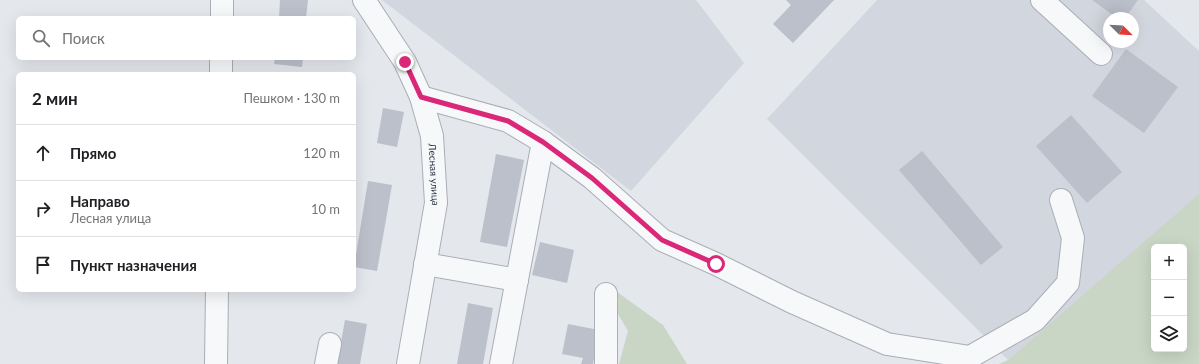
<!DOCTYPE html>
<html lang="ru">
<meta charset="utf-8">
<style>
body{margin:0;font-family:Lato,sans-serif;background:#f6f6f6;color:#202124}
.controls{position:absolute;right:12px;bottom:12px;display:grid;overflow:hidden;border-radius:6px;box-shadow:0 4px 16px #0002}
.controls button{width:36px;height:36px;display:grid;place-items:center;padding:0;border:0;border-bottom:1px solid #e0e0e0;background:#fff;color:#202124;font:20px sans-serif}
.compass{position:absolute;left:1103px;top:12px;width:36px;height:36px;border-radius:50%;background:#fff;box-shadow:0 4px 16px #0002;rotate:114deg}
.stop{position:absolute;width:12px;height:12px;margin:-9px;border:3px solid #db2777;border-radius:50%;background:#fff}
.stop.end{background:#db2777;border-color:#fff;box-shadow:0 1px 4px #0008}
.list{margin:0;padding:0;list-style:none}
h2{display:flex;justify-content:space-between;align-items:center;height:52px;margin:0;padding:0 16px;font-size:17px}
h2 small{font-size:13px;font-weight:400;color:#757577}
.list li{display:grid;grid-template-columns:26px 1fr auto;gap:12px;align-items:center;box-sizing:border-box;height:56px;padding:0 16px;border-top:1px solid #e0e0e0}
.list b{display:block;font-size:15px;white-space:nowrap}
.list p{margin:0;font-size:13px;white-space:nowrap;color:#757577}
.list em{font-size:13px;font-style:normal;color:#757577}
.icon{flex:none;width:22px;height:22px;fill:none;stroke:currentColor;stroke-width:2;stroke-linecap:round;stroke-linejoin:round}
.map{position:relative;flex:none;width:1199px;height:364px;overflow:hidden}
.search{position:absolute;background:#fff;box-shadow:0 4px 16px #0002;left:16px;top:16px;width:340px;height:44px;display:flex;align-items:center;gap:10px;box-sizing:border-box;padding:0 14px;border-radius:6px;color:#757577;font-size:15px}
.panel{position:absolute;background:#fff;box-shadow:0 4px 16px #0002;left:16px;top:72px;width:340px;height:220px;border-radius:6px}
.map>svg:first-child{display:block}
.built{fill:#d2d6de;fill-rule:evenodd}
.green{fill:#c9d6c5;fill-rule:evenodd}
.building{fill:#bbc0ca}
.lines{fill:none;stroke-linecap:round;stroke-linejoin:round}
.minor-casing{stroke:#a9aeb7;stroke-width:24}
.minor{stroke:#f7f8fa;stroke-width:22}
.route{stroke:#db2777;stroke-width:5}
.labels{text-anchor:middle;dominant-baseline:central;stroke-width:3;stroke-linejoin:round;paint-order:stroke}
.street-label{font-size:10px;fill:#2b3445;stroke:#f4f6f9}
</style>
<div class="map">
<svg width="1199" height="364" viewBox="0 0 1199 364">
<rect width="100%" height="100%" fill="#e4e7ec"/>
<g class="built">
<path d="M382,0H696L744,63L631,191Z"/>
<path d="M877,0H1144L1199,51V195L1008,360L767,119ZM1109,18H1133V42H1109Z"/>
</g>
<g class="green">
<path d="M1199,194V364H999L1008,360ZM1154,247H1184V349H1154Z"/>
<path d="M606,284L663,325L687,364H619L628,331L606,294Z"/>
</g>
<g class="building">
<path d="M280,0H308L306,18H279Z"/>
<path d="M786,0H834L793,43L773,24L791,5Z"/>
<path d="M1092,0H1138L1125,18H1117Z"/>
<path d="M1126,49L1178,87L1144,133L1092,96Z"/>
<path d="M275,58H303L302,67L274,64Z"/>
<path d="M383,108L404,112L397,147L377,143Z"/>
<path d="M1071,115L1122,172L1087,203L1036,146Z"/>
<path d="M922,151L1003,247L981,265L899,170Z"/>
<path d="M496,154L524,160L507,247L480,242Z"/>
<path d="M368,181L392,185L377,271L354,267Z"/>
<path d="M540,242L574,250L567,283L532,275Z"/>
<path d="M468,303L493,308L483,364H457Z"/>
<path d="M345,320L367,324L360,364H337Z"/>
<path d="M568,324L599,330L593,364H581L583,358L562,354Z"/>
</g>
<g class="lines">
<g class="minor-casing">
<g id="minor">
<path id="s1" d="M364,0L405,62L421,97L432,136L436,203L408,364"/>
<path d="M1042,0L1101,54"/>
<path d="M222,18V0"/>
<path d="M221,74V58"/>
<path d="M421,97L508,121L543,142L501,364"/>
<path d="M543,142L592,178L662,240L716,264L792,302L887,344L970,357L1035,320L1068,283L1073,238L1061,200"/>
<path d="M425,264L517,280"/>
<path d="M606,294V364"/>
<path d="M216,364L217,290"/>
<path d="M326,364L330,344"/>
</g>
</g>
<use href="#minor" class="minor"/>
</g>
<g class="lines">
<path class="route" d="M405,62L421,97L508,121L543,142L592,178L662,240L716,264"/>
</g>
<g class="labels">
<g class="street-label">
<text stroke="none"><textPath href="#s1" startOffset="192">Лесная улица</textPath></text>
</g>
</g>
</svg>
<div class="controls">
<button>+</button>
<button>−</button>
<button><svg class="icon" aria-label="layers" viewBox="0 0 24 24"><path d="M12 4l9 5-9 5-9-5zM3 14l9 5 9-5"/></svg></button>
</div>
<svg class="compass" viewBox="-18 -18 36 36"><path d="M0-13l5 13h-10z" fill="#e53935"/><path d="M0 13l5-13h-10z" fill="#757577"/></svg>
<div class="stop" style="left:716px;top:264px"></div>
<div class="stop end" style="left:405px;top:62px"></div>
<div class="search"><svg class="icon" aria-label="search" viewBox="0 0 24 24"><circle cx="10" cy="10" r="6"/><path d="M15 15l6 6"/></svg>Поиск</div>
<section class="panel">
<h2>2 мин<small>Пешком · 130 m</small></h2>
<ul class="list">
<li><svg class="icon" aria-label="ahead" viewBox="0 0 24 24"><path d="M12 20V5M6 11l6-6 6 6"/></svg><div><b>Прямо</b></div><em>120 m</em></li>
<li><svg class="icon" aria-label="right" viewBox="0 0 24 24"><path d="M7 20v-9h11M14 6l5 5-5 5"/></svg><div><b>Направо</b><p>Лесная улица</p></div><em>10 m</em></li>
<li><svg class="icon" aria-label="arrive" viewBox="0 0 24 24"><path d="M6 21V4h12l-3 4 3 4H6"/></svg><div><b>Пункт назначения</b></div></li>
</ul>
</section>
</div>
